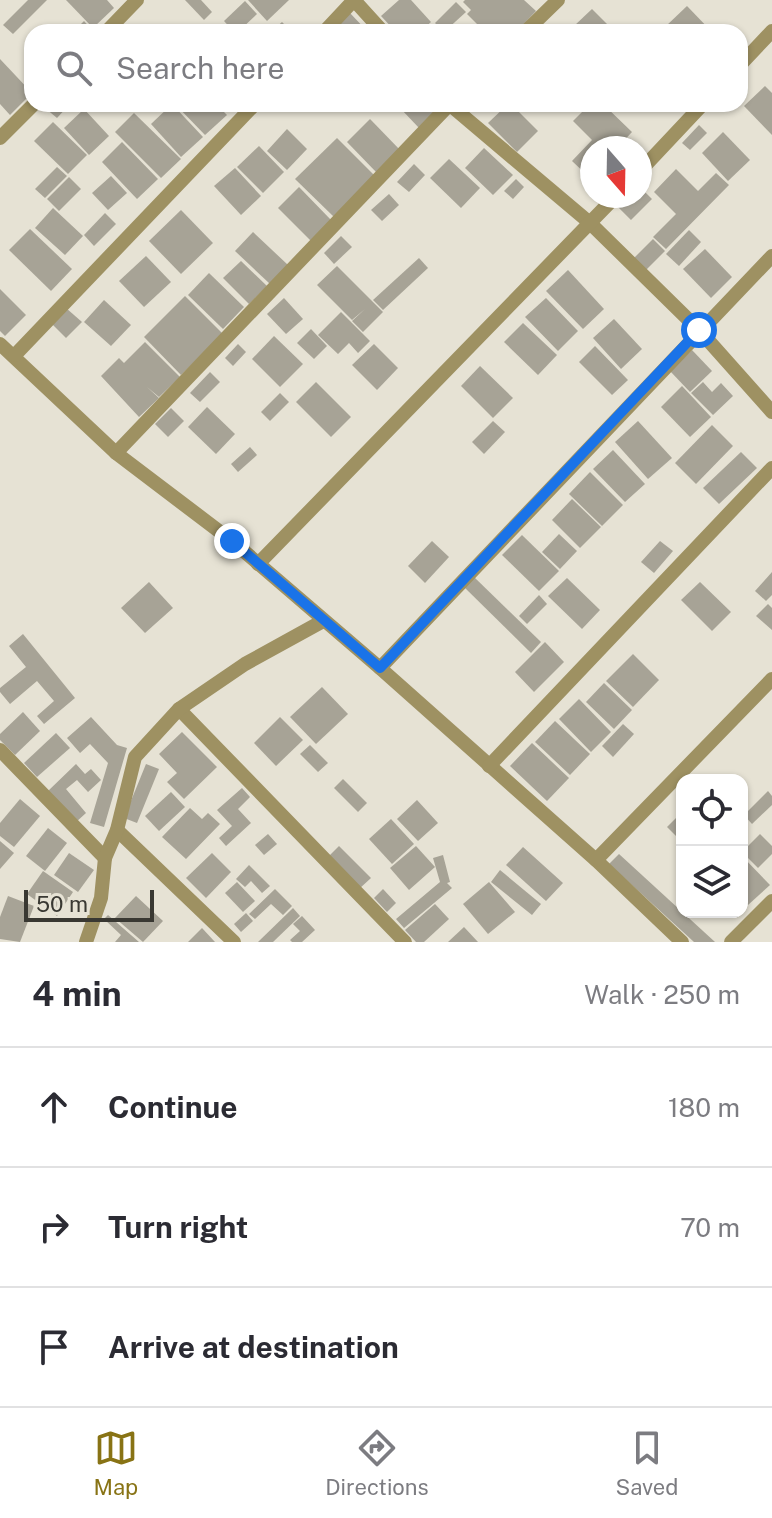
<!DOCTYPE html>
<meta charset="utf-8">
<style>
body{margin:0;font-family:"Public Sans",sans-serif;background:#f2f2f3;color:#2b2b33}
.controls{position:absolute;right:24px;bottom:24px;display:grid;overflow:hidden;border-radius:16px;box-shadow:0 2px 6px #0004}
.controls button{width:72px;height:72px;display:grid;place-items:center;padding:0;border:0;border-bottom:2px solid #e1e1e2;background:#fff;color:#2b2b33;font:40px sans-serif}
.compass{position:absolute;left:580px;top:136px;width:72px;height:72px;border-radius:50%;background:#fff;box-shadow:0 2px 6px #0004;rotate:160deg}
.scale{position:absolute;left:24px;bottom:20px;width:130px;box-sizing:border-box;padding-left:8px;border:4px solid #393832;border-top:0;font-size:22px;line-height:28px;white-space:nowrap;color:#393832;-webkit-text-stroke:6px #e6e2d4;paint-order:stroke}
.stop{position:absolute;width:24px;height:24px;margin:-18px;border:6px solid #1a73e8;border-radius:50%;background:#fff}
.stop.end{background:#1a73e8;border-color:#fff;box-shadow:0 2px 8px #0008}
.list{margin:0;padding:0;list-style:none}
h2{display:flex;justify-content:space-between;align-items:center;height:104px;margin:0;padding:0 32px;font-size:34px}
h2 small{font-size:26px;font-weight:400;color:#7c7c81}
.list li{display:grid;grid-template-columns:52px 1fr auto;gap:24px;align-items:center;box-sizing:border-box;height:120px;padding:0 32px;border-top:2px solid #e1e1e2}
.list b{display:block;font-size:30px;white-space:nowrap}
.list em{font-size:26px;font-style:normal;color:#7c7c81}
.icon{flex:none;width:44px;height:44px;fill:none;stroke:currentColor;stroke-width:2;stroke-linecap:round;stroke-linejoin:round}
.map{position:relative;flex:none;width:772px;height:942px;overflow:hidden}
.search{position:absolute;background:#fff;box-shadow:0 2px 6px #0004;left:24px;right:24px;top:24px;height:88px;display:flex;align-items:center;gap:20px;box-sizing:border-box;padding:0 28px;border-radius:24px;color:#7c7c81;font-size:30px}
.sheet{height:464px;background:#fff}
nav{display:flex;justify-content:space-around;align-items:center;box-sizing:border-box;height:112px;border-top:2px solid #e1e1e2;background:#fff;font-size:22px;color:#7c7c81}
nav a{display:grid;justify-items:center;gap:4px}
nav .on{color:#887315}
.map>svg:first-child{display:block}
.building{fill:#a7a396}
.lines{fill:none;stroke-linecap:round;stroke-linejoin:round}
.minor{stroke:#9e9162;stroke-width:14}
.route{stroke:#1a73e8;stroke-width:10}
</style>
<div class="map">
<svg width="772" height="942" viewBox="0 0 772 942">
<rect width="100%" height="100%" fill="#e6e2d4"/>
<g class="building">
<path d="M28,0H47L13,34L3,25Z"/>
<path d="M66,0H107L114,8L93,28Z"/>
<path d="M185,0H201L212,12L204,20Z"/>
<path d="M248,0H289L267,21Z"/>
<path d="M399,0H411L431,22L420,32H396L381,16Z"/>
<path d="M465,0H524L536,11L516,32H485L467,14L471,10L463,2Z"/>
<path d="M245,1L257,14L238,32H234L224,21Z"/>
<path d="M456,2L466,12L444,32L435,23Z"/>
<path d="M687,6L712,32H669L665,27Z"/>
<path d="M592,9L615,32H579L574,26Z"/>
<path d="M349,12L368,32H336L332,29Z"/>
<path d="M84,21L94,32H73Z"/>
<path d="M282,22L292,32H271Z"/>
<path d="M0,59L32,93L10,115L0,104Z"/>
<path d="M765,86L772,93V135L744,106Z"/>
<path d="M49,104H70L57,118L45,108Z"/>
<path d="M172,104L203,137L181,157L151,124Z"/>
<path d="M175,104H216L227,115L205,135Z"/>
<path d="M404,104H441L420,129L400,108Z"/>
<path d="M508,104H511L538,131L517,152L488,123Z"/>
<path d="M590,104H603L632,132L617,148H592V173L589,177L572,161L592,140L573,121Z"/>
<path d="M84,109L109,136L89,155L64,128Z"/>
<path d="M134,113L181,159L161,178L115,132Z"/>
<path d="M370,119L401,151L377,173L347,142Z"/>
<path d="M53,122L87,155L68,174L34,141Z"/>
<path d="M699,125L707,133L690,150L682,143Z"/>
<path d="M287,129L307,149L287,170L267,151Z"/>
<path d="M723,132L750,160L728,181L702,153Z"/>
<path d="M337,138L375,176L334,217L295,179Z"/>
<path d="M122,142L158,179L137,199L102,162Z"/>
<path d="M259,146L284,172L263,193L237,167Z"/>
<path d="M484,148L513,175L493,195L465,168Z"/>
<path d="M449,159L480,188L461,208L430,178Z"/>
<path d="M414,164L425,175L409,192L397,182Z"/>
<path d="M57,167L67,176L45,198L35,189Z"/>
<path d="M235,168L261,196L241,215L214,186Z"/>
<path d="M676,169L698,191L716,173L729,185L666,249L653,237L676,214L654,192Z"/>
<path d="M111,176L127,193L108,210L92,193Z"/>
<path d="M69,177L81,189L59,211L47,199Z"/>
<path d="M516,179L524,187L513,199L504,191Z"/>
<path d="M299,187L332,221L311,241L278,208Z"/>
<path d="M640,187L652,199L631,220L616,205L624,196H640Z"/>
<path d="M389,194L399,205L382,221L371,210Z"/>
<path d="M53,208L83,236L65,255L35,228Z"/>
<path d="M181,210L213,243L181,274L149,241Z"/>
<path d="M105,213L116,224L94,246L84,235Z"/>
<path d="M30,229L72,269L51,291L9,250Z"/>
<path d="M689,230L701,242L679,266L666,254Z"/>
<path d="M253,232L288,265L270,284L235,251Z"/>
<path d="M341,236L352,247L334,264L324,253Z"/>
<path d="M653,239L665,251L644,272L632,260Z"/>
<path d="M705,249L732,277L711,298L683,269Z"/>
<path d="M146,256L171,282L144,307L119,281Z"/>
<path d="M419,258L428,268L383,310L373,300Z"/>
<path d="M241,261L267,286L249,304L223,278Z"/>
<path d="M337,266L383,312L363,332L352,321L365,309L352,320L317,285Z"/>
<path d="M568,270L604,309L583,329L546,291Z"/>
<path d="M209,273L244,307L223,329L188,295Z"/>
<path d="M0,289L26,315L5,336L0,331Z"/>
<path d="M185,296L223,334L181,375L144,337Z"/>
<path d="M284,298L303,319L286,334L267,314Z"/>
<path d="M546,298L578,331L558,351L525,317Z"/>
<path d="M104,300L131,325L111,346L84,322Z"/>
<path d="M66,308L82,322L66,338L51,323Z"/>
<path d="M341,312L370,341L358,353L349,343L338,354L318,335Z"/>
<path d="M614,319L642,349L621,369L593,338Z"/>
<path d="M523,323L557,355L538,375L504,342Z"/>
<path d="M311,329L327,346L314,359L297,343Z"/>
<path d="M274,336L303,364L280,387L252,359Z"/>
<path d="M145,342L180,377L159,397L147,387L159,398L139,417L101,376L119,358L124,363Z"/>
<path d="M238,344L246,352L233,366L225,358Z"/>
<path d="M374,344L398,368L377,390L352,365Z"/>
<path d="M595,346L628,380L612,395L579,362Z"/>
<path d="M692,350L712,371L690,392L670,371Z"/>
<path d="M480,366L513,398L493,418L461,386Z"/>
<path d="M210,372L220,382L200,402L190,393Z"/>
<path d="M316,382L351,417L331,437L296,402Z"/>
<path d="M703,382L712,392L721,383L733,396L713,415L691,393Z"/>
<path d="M682,386L711,417L690,437L661,407Z"/>
<path d="M280,393L289,402L270,421L261,412Z"/>
<path d="M207,407L235,434L216,454L188,427Z"/>
<path d="M171,408L184,421L168,437L155,424Z"/>
<path d="M493,421L505,432L484,454L472,442Z"/>
<path d="M638,421L672,458L648,479L615,442Z"/>
<path d="M712,425L733,446L696,484L675,463Z"/>
<path d="M250,447L257,455L238,472L231,464Z"/>
<path d="M613,450L645,484L625,502L593,469Z"/>
<path d="M741,452L757,468L719,504L703,488Z"/>
<path d="M590,472L623,505L602,526L569,494Z"/>
<path d="M572,499L601,527L580,548L552,520Z"/>
<path d="M559,534L577,551L560,569L542,552Z"/>
<path d="M522,535L559,571L539,591L502,555Z"/>
<path d="M432,541L449,557L425,583L408,566Z"/>
<path d="M660,541L673,551L654,573L641,562Z"/>
<path d="M772,572V595L766,601L755,591Z"/>
<path d="M473,576L541,642L531,653L463,586Z"/>
<path d="M567,578L600,610L582,629L548,596Z"/>
<path d="M149,582L173,608L145,633L121,608Z"/>
<path d="M700,582L731,612L712,631L681,600Z"/>
<path d="M539,595L547,604L527,624L519,616Z"/>
<path d="M768,604L772,608V630L756,616Z"/>
<path d="M23,634L75,698L44,724L37,716L54,701L37,681L10,704L0,692V688L26,667L9,646Z"/>
<path d="M545,642L564,662L534,692L515,672Z"/>
<path d="M633,654L659,680L633,707L606,681Z"/>
<path d="M604,683L632,710L614,729L586,702Z"/>
<path d="M322,687L348,714L316,744L290,717Z"/>
<path d="M579,699L611,732L591,752L559,719Z"/>
<path d="M23,712L40,731L15,755L0,740V734Z"/>
<path d="M91,717L117,745L127,748L104,827L90,823L108,763L90,744L80,753L67,738Z"/>
<path d="M280,717L303,740L276,766L254,743Z"/>
<path d="M555,721L590,754L570,775L535,742Z"/>
<path d="M623,724L634,734L613,757L602,746Z"/>
<path d="M182,732L217,767L184,799L167,782L177,773L159,754Z"/>
<path d="M56,733L70,748L37,777L24,763Z"/>
<path d="M532,743L569,778L547,801L510,766Z"/>
<path d="M310,745L328,763L318,772L300,754Z"/>
<path d="M76,764L85,774L91,769L101,780L88,792L77,780L66,789L86,813L75,823L48,791Z"/>
<path d="M146,764L159,769L137,823L124,818Z"/>
<path d="M343,779L367,803L358,812L334,788Z"/>
<path d="M242,788L250,797L238,809L251,823L226,846L219,838L232,826L217,810Z"/>
<path d="M768,791L772,796V805L752,824L744,815Z"/>
<path d="M171,792L185,807L159,831L145,816Z"/>
<path d="M20,799L40,816L14,847L0,836V823Z"/>
<path d="M417,800L438,823L418,841L397,819Z"/>
<path d="M190,808L202,819L208,813L220,824L186,859L162,837Z"/>
<path d="M682,812V842L667,827Z"/>
<path d="M391,819L414,844L392,864L369,839Z"/>
<path d="M48,828L67,843L45,871L26,856Z"/>
<path d="M268,834L277,844L264,855L255,845Z"/>
<path d="M760,834L772,846V854L758,868L742,852Z"/>
<path d="M0,841L14,853L0,869Z"/>
<path d="M339,846L371,878L359,889L328,857Z"/>
<path d="M416,846L435,867L409,890L390,868Z"/>
<path d="M523,847L563,883L546,901L506,865Z"/>
<path d="M69,853L94,870L78,892L54,875Z"/>
<path d="M212,853L231,872L206,898L186,878Z"/>
<path d="M619,854L715,942H694L609,864Z"/>
<path d="M443,855L450,882L447,883L452,888L404,928L396,919L440,882L433,858Z"/>
<path d="M742,856L770,885L748,905L742,899Z"/>
<path d="M249,865L270,886L262,893L251,881L245,887L236,879Z"/>
<path d="M500,870L541,904L532,915L491,882Z"/>
<path d="M43,871L73,892L57,916L27,894Z"/>
<path d="M237,882L255,901L243,912L225,893Z"/>
<path d="M489,882L515,912L488,934L463,904Z"/>
<path d="M275,889L292,906L283,915L271,904L255,919L249,914Z"/>
<path d="M383,889L396,903L387,912L374,898Z"/>
<path d="M8,896L34,906L20,942L0,939V917Z"/>
<path d="M136,896L163,921L143,942L115,918Z"/>
<path d="M435,904L449,919L424,942H416L405,930Z"/>
<path d="M293,908L300,916L273,942H258Z"/>
<path d="M246,913L253,921L241,932L234,924Z"/>
<path d="M108,915L139,942H115L121,935L104,919Z"/>
<path d="M302,916L315,930L302,942H292L290,940L300,931L293,924Z"/>
<path d="M464,927L478,942H448Z"/>
<path d="M202,928L215,942H188Z"/>
</g>
<g class="lines">
<g class="minor">
<path d="M354,0L383,32"/>
<path d="M106,32L137,0"/>
<path d="M324,32L354,0"/>
<path d="M525,32L558,0"/>
<path d="M740,65L772,31"/>
<path d="M449,104L590,223L699,330L772,412"/>
<path d="M0,138L34,104"/>
<path d="M640,171L703,104"/>
<path d="M0,344L116,453L232,541L380,668L596,860L682,942"/>
<path d="M15,355L255,104"/>
<path d="M116,453L450,104"/>
<path d="M258,564L616,196"/>
<path d="M380,668L772,256"/>
<path d="M179,709L405,942"/>
<path d="M0,750L105,858"/>
<path d="M489,766L772,468"/>
<path d="M117,830L234,942"/>
<path d="M596,860L772,679"/>
<path d="M86,942L101,898L105,858L117,830L135,757L179,709L245,664L323,621"/>
<path d="M731,942L772,901"/>
</g>
</g>
<g class="lines">
<path class="route" d="M232,541L380,668L699,330"/>
</g>
</svg>
<div class="controls">
<button><svg class="icon" aria-label="locate" viewBox="0 0 24 24"><circle cx="12" cy="12" r="6"/><path d="M12 2v4M12 18v4M2 12h4M18 12h4"/></svg></button>
<button><svg class="icon" aria-label="layers" viewBox="0 0 24 24"><path d="M12 4l9 5-9 5-9-5zM3 14l9 5 9-5"/></svg></button>
</div>
<svg class="compass" viewBox="-18 -18 36 36"><path d="M0-13l5 13h-10z" fill="#e53935"/><path d="M0 13l5-13h-10z" fill="#7c7c81"/></svg>
<div class="scale">50 m</div>
<div class="stop" style="left:699px;top:330px"></div>
<div class="stop end" style="left:232px;top:541px"></div>
<div class="search"><svg class="icon" aria-label="search" viewBox="0 0 24 24"><circle cx="10" cy="10" r="6"/><path d="M15 15l6 6"/></svg>Search here</div>
</div>
<section class="sheet">
<h2>4 min<small>Walk · 250 m</small></h2>
<ul class="list">
<li><svg class="icon" aria-label="ahead" viewBox="0 0 24 24"><path d="M12 20V5M6 11l6-6 6 6"/></svg><div><b>Continue</b></div><em>180 m</em></li>
<li><svg class="icon" aria-label="right" viewBox="0 0 24 24"><path d="M7 20v-9h11M14 6l5 5-5 5"/></svg><div><b>Turn right</b></div><em>70 m</em></li>
<li><svg class="icon" aria-label="arrive" viewBox="0 0 24 24"><path d="M6 21V4h12l-3 4 3 4H6"/></svg><div><b>Arrive at destination</b></div></li>
</ul>
</section>
<nav>
<a class="on"><svg class="icon" aria-label="map" viewBox="0 0 24 24"><path d="M3 6l6-2 6 2 6-2v14l-6 2-6-2-6 2zM9 4v14M15 6v14"/></svg>Map</a>
<a><svg class="icon" aria-label="directions" viewBox="0 0 24 24"><path d="M12 3l9 9-9 9-9-9zM9 14v-3h6M13 9l2 2-2 2"/></svg>Directions</a>
<a><svg class="icon" aria-label="saved" viewBox="0 0 24 24"><path d="M7 4h10v16l-5-4-5 4z"/></svg>Saved</a>
</nav>
